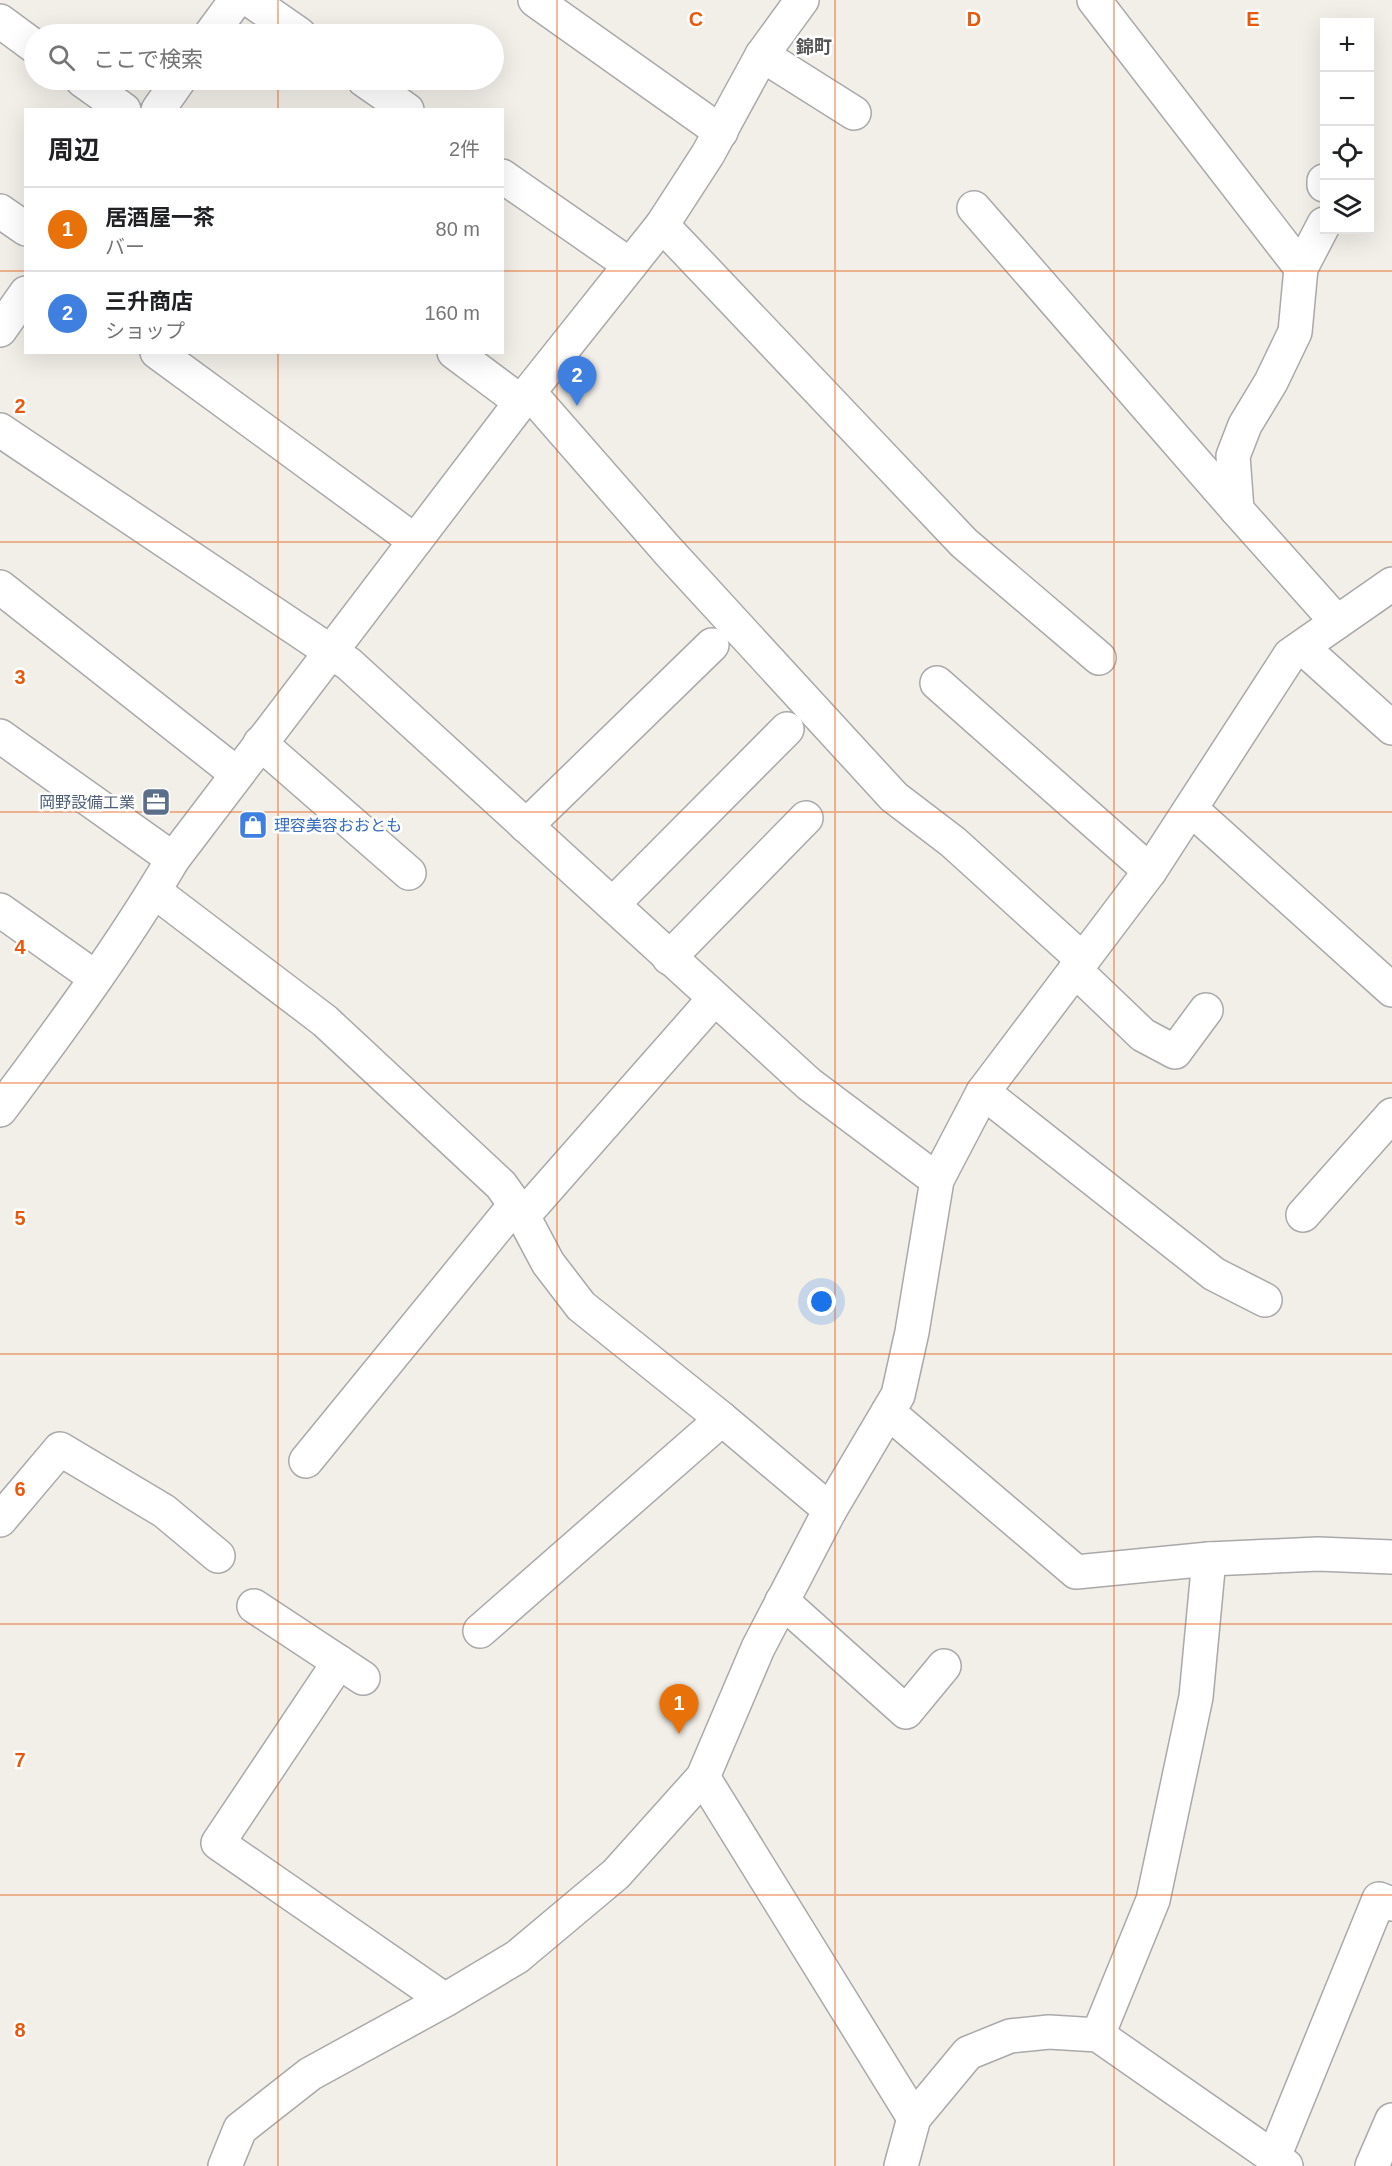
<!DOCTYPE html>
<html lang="ja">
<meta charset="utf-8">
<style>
body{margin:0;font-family:Helvetica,"Noto Sans JP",sans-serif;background:#f2f2f2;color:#202124}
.controls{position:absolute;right:18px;top:18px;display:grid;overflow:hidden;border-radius:0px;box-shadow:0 6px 24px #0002}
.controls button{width:54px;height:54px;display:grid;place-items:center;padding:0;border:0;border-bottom:2px solid #e0e0e0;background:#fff;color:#202124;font:30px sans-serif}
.you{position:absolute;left:822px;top:1302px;width:21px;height:21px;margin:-15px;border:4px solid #fff;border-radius:50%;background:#1a73e8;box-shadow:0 0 0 9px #1a73e833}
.badge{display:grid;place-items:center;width:39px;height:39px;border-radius:50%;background:#ea580c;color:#fff;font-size:20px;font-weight:700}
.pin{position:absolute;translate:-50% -50px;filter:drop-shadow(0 2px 3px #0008)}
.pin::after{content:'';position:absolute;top:32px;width:21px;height:18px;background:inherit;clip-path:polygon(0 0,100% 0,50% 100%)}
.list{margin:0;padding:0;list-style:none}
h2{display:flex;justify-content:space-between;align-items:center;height:78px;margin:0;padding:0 24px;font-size:26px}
h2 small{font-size:20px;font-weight:400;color:#757577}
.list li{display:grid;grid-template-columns:39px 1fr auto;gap:18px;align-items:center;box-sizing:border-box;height:84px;padding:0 24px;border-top:2px solid #e0e0e0}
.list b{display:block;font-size:22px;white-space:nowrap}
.list p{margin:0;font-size:20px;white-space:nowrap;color:#757577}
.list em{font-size:20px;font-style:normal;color:#757577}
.icon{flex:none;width:33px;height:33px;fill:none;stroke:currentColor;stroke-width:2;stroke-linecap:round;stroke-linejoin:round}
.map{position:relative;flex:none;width:1392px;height:2166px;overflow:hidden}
.search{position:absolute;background:#fff;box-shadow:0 6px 24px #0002;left:24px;top:24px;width:480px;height:66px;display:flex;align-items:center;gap:15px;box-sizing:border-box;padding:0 21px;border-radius:33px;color:#757577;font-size:22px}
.panel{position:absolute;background:#fff;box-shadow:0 6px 24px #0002;left:24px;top:108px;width:480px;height:246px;border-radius:0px}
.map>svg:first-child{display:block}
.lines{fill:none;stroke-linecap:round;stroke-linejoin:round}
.minor-casing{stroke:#a9a9a9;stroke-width:36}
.minor{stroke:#fff;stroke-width:33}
.grid{fill:none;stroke:#e8590c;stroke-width:1.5;stroke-opacity:0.55}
.labels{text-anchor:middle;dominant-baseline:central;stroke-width:5;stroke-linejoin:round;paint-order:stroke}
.service-label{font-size:16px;fill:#4e5e75;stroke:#fff;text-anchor:end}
.shop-label{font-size:16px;fill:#366cbe;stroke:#fff;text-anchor:start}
.neighbourhood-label{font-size:18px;font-weight:bold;fill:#555;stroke:#fff}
.grid-label{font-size:20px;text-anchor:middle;font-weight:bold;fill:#e8590c;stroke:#fff;stroke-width:5;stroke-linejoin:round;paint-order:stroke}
</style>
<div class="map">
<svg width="1392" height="2166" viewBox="0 0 1392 2166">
<rect width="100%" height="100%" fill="#f2efe9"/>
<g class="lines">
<g class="minor-casing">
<g id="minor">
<path d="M250,0L299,34"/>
<path d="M535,0L721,132"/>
<path d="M1094,0L1301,268"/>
<path d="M0,21L34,46"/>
<path d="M211,34L236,0"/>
<path d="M762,55L854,113"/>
<path d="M82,80L124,110"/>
<path d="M364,80L407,110"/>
<path d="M158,110L179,80"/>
<path d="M502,176L630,265"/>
<path d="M1324,181V185"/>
<path d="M974,208L1237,510"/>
<path d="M0,211L26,229"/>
<path d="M1324,224L1301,268L1295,332L1271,382L1245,425L1233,456L1237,510L1337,622"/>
<path d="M662,225L964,543L1099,658"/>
<path d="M0,330L26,293"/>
<path d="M157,352L415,541"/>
<path d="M454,352L521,402"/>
<path d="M529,392L668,551L894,797L953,842L1083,960"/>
<path d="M0,430L349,664L809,1084L937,1180"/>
<path d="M0,587L237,774"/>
<path d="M1303,648L1392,728"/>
<path d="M937,683L1150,871"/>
<path d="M0,736L173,859"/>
<path d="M260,743L409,873"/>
<path d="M1191,809L1392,990"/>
<path d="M526,826L712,645"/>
<path d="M154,891L325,1021L501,1185L523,1216L548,1263L581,1306L722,1419L830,1510"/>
<path d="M613,904L787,729"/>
<path d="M0,910L96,978"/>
<path d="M669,958L806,818"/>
<path d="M1075,970L1143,1035L1175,1052L1206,1010"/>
<path d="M983,1092L1214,1274L1265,1300"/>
<path d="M0,1110C61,1029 121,947 173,859L521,402L662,225L708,154L762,55L802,0"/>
<path d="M1303,1215L1392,1115"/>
<path d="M523,1216L714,999"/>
<path d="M888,1412L1076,1572L1209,1559L1318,1554L1392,1557"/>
<path d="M306,1461L515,1205"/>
<path d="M0,1520L60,1449L164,1511L218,1556"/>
<path d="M782,1601L906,1712L944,1666"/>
<path d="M254,1606L363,1678"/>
<path d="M480,1631L722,1419"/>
<path d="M339,1662L218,1843L445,2000"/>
<path d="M703,1777L914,2118"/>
<path d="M1098,2035L1153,1900L1196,1697L1209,1559"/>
<path d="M1274,2157L1379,1899L1392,1904"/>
<path d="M225,2166L240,2129L310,2074L445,2000L517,1957L616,1874L703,1777L758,1648L830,1510L898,1395L912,1332L937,1180L983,1092L1150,871L1290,655L1392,584"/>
<path d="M901,2166L914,2118L968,2053L1010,2036L1049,2032L1098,2035L1286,2166"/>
<path d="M1372,2166L1392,2120"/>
</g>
</g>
<use href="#minor" class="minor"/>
</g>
<path class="grid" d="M278,0V34M557,0V2166M835,0V2166M1114,0V2166M278,80V110M0,271H26M502,271H1392M278,352V2166M0,542H1392M0,812H1392M0,1083H1392M0,1354H1392M0,1624H1392M0,1895H1392"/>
<defs>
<g id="office-square" transform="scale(1.5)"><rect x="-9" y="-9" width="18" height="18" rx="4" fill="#5c6f8a" stroke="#fff"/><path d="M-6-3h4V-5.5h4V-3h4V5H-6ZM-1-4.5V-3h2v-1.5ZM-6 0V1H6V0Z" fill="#fff"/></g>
<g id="shop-square" transform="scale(1.5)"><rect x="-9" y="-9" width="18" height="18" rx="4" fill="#3f7fe0" stroke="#fff"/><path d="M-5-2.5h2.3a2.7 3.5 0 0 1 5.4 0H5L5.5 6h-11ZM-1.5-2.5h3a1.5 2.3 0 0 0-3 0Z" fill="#fff"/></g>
</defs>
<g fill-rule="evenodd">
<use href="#office-square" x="156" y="802"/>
<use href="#shop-square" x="253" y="825"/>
</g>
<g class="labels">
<g class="service-label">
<text x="135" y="802">岡野設備工業</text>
</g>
<g class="shop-label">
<text x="274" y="825">理容美容おおとも</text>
</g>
<g class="neighbourhood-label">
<text x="814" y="47">錦町</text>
</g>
</g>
<g class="grid-label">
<text x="696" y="26">C</text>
<text x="974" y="26">D</text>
<text x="1253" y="26">E</text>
<text x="20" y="413">2</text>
<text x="20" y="684">3</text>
<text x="20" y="954">4</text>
<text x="20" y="1225">5</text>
<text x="20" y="1496">6</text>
<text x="20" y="1767">7</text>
<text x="20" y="2037">8</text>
</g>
</svg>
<div class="controls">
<button>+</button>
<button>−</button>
<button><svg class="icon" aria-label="locate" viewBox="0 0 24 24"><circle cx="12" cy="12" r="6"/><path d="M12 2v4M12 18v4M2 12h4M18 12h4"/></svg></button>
<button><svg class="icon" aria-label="layers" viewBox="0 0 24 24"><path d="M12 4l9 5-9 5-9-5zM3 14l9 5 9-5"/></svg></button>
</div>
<div class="you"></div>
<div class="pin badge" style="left:679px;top:1734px;background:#e8710a">1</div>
<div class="pin badge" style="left:577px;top:406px;background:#3f7fe0">2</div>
<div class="search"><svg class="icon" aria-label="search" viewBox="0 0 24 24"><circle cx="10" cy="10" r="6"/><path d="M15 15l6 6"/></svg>ここで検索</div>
<section class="panel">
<h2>周辺<small>2件</small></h2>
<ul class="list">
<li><span class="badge" style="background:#e8710a">1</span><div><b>居酒屋一茶</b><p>バー</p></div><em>80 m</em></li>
<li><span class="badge" style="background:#3f7fe0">2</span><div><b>三升商店</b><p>ショップ</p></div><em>160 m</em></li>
</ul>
</section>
</div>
